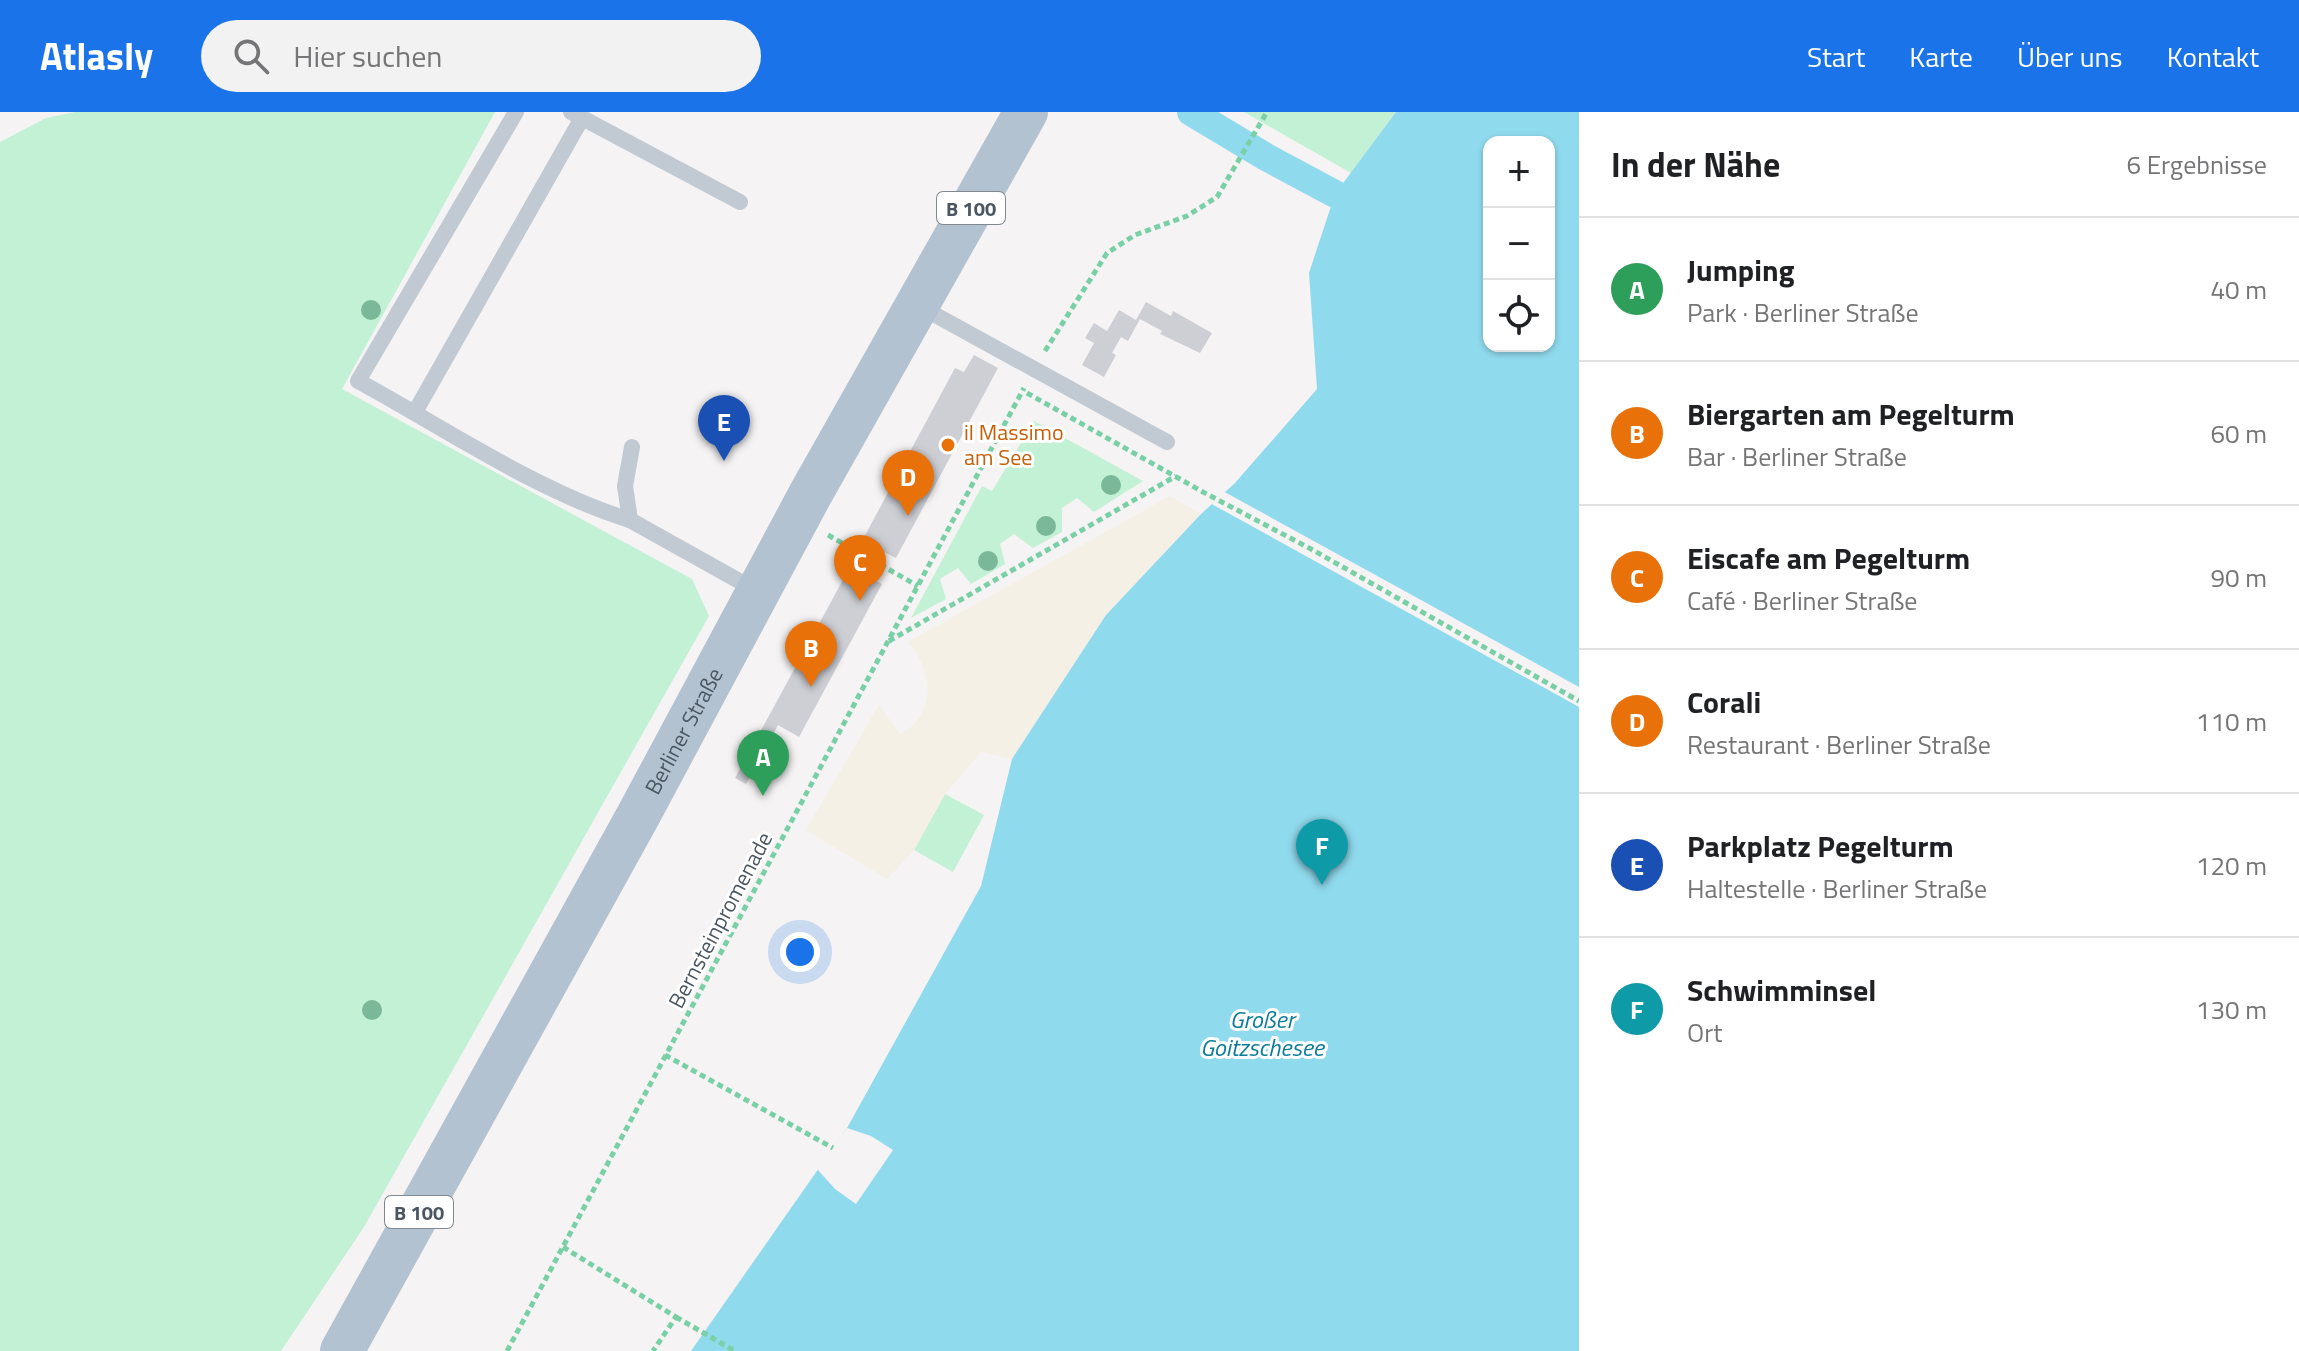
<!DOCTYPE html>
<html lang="de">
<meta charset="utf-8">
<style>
body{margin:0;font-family:"Titillium Web",sans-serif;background:#f2f2f2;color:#202124}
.controls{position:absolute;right:24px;top:24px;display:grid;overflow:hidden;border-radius:16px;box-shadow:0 2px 6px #0004}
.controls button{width:72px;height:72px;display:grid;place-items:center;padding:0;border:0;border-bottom:2px solid #e0e0e0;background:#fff;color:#202124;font:40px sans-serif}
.you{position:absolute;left:800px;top:840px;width:28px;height:28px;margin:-20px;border:6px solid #fff;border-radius:50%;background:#1a73e8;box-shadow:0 0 0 12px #1a73e833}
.badge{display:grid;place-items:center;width:52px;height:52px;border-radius:50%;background:#1a73e8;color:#fff;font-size:26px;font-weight:700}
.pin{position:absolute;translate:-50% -66px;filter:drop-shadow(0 2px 4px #0008)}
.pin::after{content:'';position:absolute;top:42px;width:28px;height:24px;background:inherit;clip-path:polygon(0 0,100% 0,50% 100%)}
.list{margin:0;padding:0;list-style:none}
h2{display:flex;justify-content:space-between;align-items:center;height:104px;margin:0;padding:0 32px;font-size:34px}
h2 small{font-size:26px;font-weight:400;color:#757577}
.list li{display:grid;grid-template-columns:52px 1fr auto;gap:24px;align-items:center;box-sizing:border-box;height:144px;padding:0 32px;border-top:2px solid #e0e0e0}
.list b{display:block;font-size:30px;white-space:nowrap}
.list p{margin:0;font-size:26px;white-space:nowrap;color:#757577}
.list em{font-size:26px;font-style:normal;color:#757577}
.icon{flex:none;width:44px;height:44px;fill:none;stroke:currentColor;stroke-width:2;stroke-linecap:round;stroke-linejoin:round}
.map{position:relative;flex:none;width:1579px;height:1239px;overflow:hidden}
header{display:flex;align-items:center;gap:48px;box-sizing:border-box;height:112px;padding:0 40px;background:#1a73e8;color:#fff}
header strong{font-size:38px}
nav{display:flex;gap:44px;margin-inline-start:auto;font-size:28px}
.search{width:560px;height:72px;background:#f2f2f2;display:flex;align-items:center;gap:20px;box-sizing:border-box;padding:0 28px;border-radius:44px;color:#757577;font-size:30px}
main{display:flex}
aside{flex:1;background:#fff}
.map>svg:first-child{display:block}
.green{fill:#c3f1d5}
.sand{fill:#f5f0e5}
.water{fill:#90daee;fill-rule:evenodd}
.pier{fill:#f5f3f3}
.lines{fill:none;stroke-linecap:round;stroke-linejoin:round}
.canal{stroke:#90daee;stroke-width:28}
.building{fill:#cdcfd5}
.path{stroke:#7ad0a6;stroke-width:5;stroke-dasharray:6 4;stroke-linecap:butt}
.lane{stroke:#c1cad2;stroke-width:16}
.primary{stroke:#b3c2d1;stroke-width:44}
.tree{fill:#7bb799}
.food-dot{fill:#e8710a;stroke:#fff;stroke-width:3}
.labels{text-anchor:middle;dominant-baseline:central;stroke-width:6;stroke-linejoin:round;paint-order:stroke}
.shield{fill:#fff;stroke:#808990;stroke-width:2}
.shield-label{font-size:20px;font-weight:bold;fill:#4a5661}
.food-label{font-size:22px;fill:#c56008;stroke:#fff;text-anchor:start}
.street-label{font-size:22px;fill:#4a5661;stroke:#fff}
.water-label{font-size:24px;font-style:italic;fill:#0c7c9b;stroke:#fff}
</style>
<header>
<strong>Atlasly</strong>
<div class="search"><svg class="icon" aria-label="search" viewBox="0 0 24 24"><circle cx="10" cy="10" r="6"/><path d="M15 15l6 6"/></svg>Hier suchen</div>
<nav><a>Start</a><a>Karte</a><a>Über uns</a><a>Kontakt</a></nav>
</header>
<main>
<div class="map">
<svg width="1579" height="1239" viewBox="0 0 1579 1239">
<rect width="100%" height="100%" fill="#f5f3f3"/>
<g class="green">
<path d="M75,0H495L342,277L692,467L709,504L364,1115L281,1239H0V30L46,6Z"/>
<path d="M1244,0H1396L1351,61Z"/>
<path d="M1034,309L1143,369L1094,400L1077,386L1062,396V420L1033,436L1014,422L1000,432L1005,452L971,472L958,456L940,467L946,487L911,506L982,374L992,379Z"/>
<path d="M945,682L984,703L953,760L914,738Z"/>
</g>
<path class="sand" d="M1170,384L1201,402L1106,503L1012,647L981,640L945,682L914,738L887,767L806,718L879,593L900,622C938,603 933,558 908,530Z"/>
<path class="water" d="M1396,0H1579V1239H691L847,1016L981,774L1012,647L1106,503L1201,402L1235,371L1317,277L1309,161L1335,82ZM1489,30H1549V234H1489Z"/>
<g class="pier">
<path d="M1221,378L1579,575V595L1208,390Z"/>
<path d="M847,1016L871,1024L893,1038L856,1092L835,1077L817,1057Z"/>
</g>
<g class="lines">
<path class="canal" d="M1191,0L1266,45L1335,82"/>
</g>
<g class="building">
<path d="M1146,190L1171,204L1173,199L1212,221L1200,241L1160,222L1162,219L1140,207L1128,229L1121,225L1112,241L1116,243L1104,265L1082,253L1094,231L1085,226L1094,211L1107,219L1119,198L1136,208Z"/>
<path d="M974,243L998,256L896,446L862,429L955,256L964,260Z"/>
<path d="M850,455L882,472L799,625L778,613L746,672L735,666Z"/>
</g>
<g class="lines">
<g class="path">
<path d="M1045,239L1107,141L1135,123L1187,104L1217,85L1267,0"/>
<path d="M1027,281L1203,380L1311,437L1579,589"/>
<path d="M828,423L918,474"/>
<path d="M889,529L1176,364"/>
<path d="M665,943L833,1036"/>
<path d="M563,1135L676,1205L653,1239"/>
<path d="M676,1205L735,1239"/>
<path d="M507,1239L1024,276"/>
</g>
<g class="lane">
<path d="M516,0L358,269C443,315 538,380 630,408"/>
<path d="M571,0L740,90"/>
<path d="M919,194L1167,330"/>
<path d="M415,300L582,6"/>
<path d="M632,335L625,374L630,408L757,479"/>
</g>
<path class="primary" id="s1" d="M342,1239L639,702L811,381L1026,0"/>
</g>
<g class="tree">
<circle cx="371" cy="198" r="10"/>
<circle cx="1111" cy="373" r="10"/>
<circle cx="1046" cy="414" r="10"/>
<circle cx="988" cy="449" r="10"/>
<circle cx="372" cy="898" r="10"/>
</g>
<circle class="food-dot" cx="948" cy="333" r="8"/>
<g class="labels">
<g class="shield">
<rect x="937" y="80" width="68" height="32" rx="6"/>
<rect x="385" y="1084" width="68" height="32" rx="6"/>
</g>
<g class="shield-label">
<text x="971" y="96">B 100</text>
<text x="419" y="1100">B 100</text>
</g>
<g class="food-label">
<text x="964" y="320">il Massimo<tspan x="964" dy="25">am See</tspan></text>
</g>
<g class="street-label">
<text stroke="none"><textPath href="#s1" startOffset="708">Berliner Straße</textPath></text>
<text transform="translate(720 808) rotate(-62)">Bernsteinpromenade</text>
</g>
<g class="water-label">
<text x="1262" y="907">Großer<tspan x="1262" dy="28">Goitzschesee</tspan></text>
</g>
</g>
</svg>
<div class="controls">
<button>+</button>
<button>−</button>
<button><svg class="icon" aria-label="locate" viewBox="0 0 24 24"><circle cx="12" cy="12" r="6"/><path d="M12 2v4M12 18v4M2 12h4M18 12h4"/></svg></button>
</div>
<div class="you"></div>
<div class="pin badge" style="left:763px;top:684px;background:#2e9e5b">A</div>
<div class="pin badge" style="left:811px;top:575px;background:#e8710a">B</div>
<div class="pin badge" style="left:860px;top:489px;background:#e8710a">C</div>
<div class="pin badge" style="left:908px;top:404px;background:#e8710a">D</div>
<div class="pin badge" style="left:724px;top:349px;background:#1a4fb4">E</div>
<div class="pin badge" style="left:1322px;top:773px;background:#0f9aa8">F</div>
</div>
<aside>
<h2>In der Nähe<small>6 Ergebnisse</small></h2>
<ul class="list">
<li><span class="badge" style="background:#2e9e5b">A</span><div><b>Jumping</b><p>Park · Berliner Straße</p></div><em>40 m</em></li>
<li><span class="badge" style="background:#e8710a">B</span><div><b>Biergarten am Pegelturm</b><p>Bar · Berliner Straße</p></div><em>60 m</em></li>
<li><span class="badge" style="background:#e8710a">C</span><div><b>Eiscafe am Pegelturm</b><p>Café · Berliner Straße</p></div><em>90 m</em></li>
<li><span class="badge" style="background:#e8710a">D</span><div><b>Corali</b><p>Restaurant · Berliner Straße</p></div><em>110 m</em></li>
<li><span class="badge" style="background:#1a4fb4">E</span><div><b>Parkplatz Pegelturm</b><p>Haltestelle · Berliner Straße</p></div><em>120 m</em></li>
<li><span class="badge" style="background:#0f9aa8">F</span><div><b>Schwimminsel</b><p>Ort</p></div><em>130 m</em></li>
</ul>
</aside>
</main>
